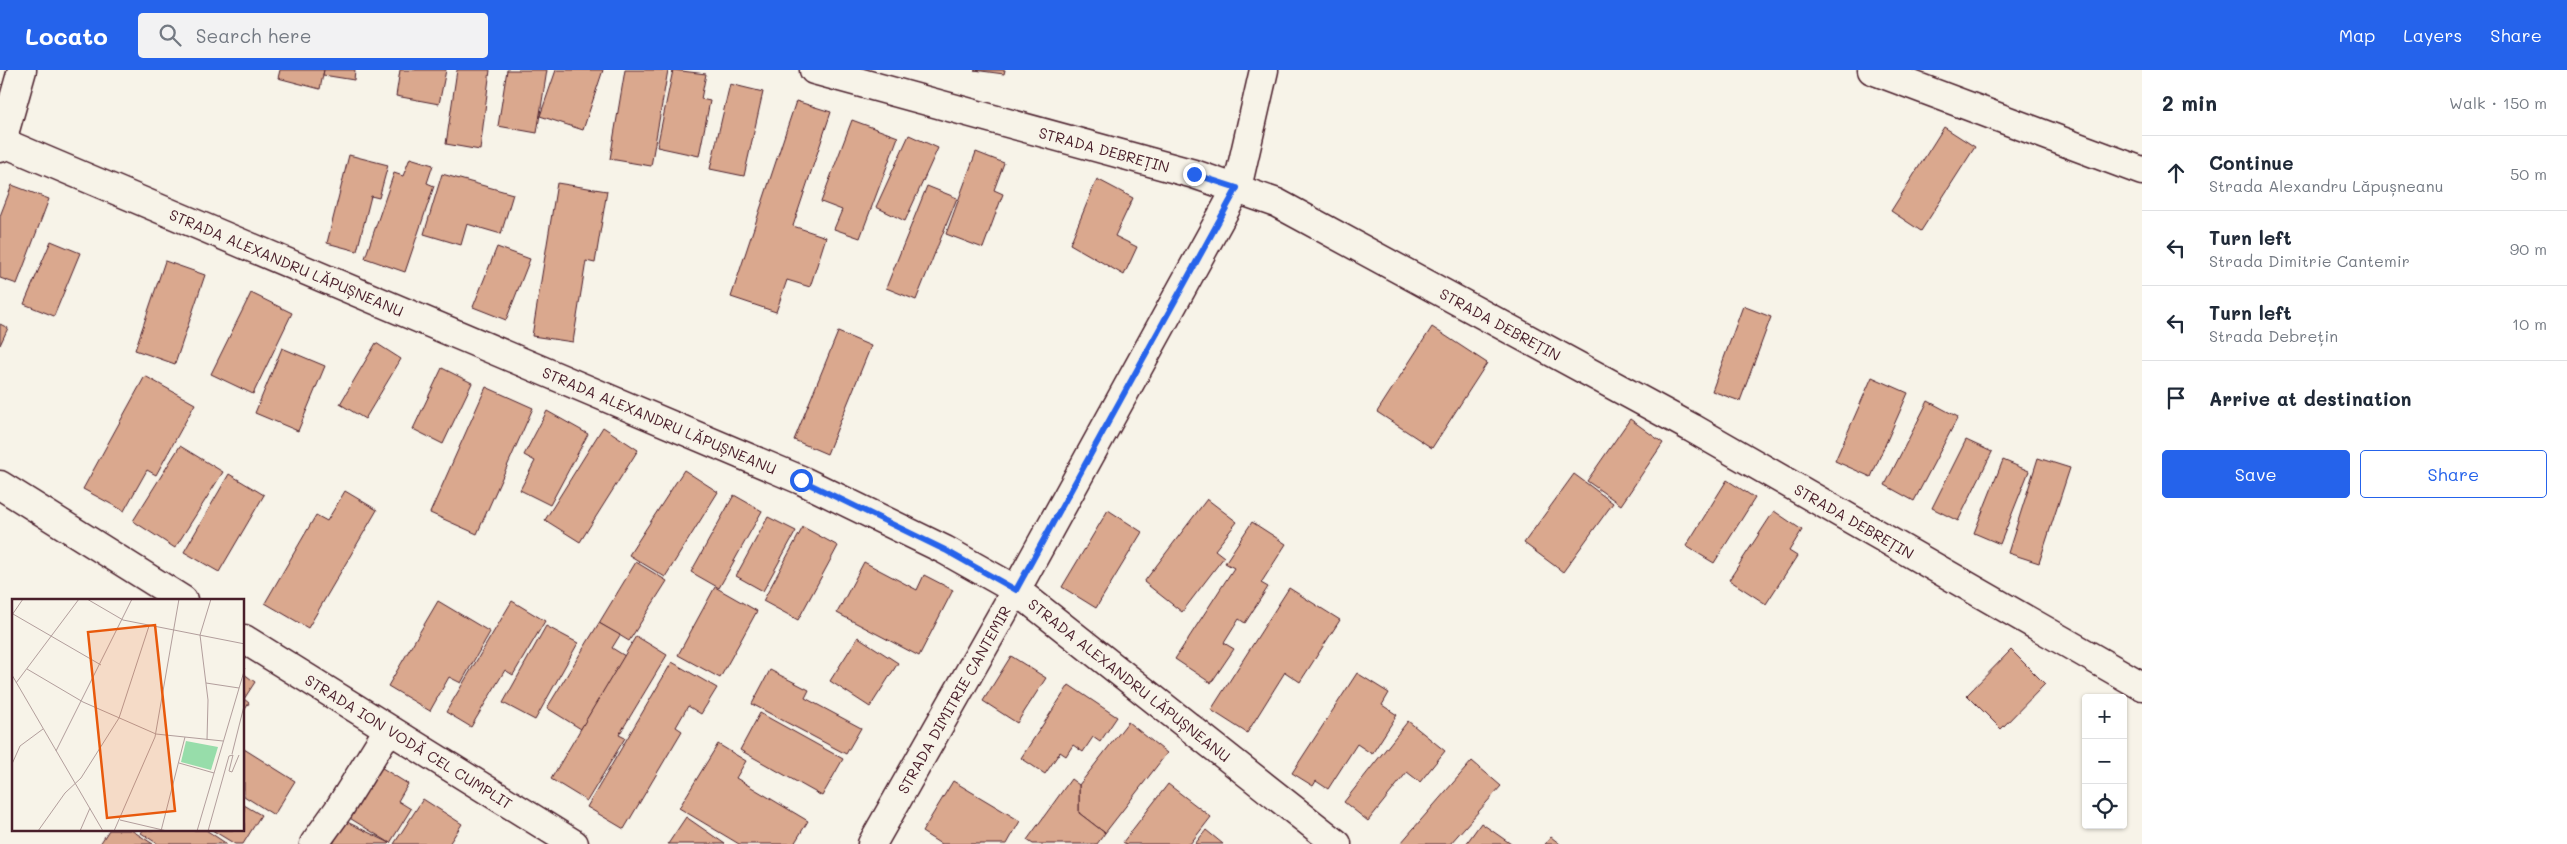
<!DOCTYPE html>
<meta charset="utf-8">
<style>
body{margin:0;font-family:Mali,sans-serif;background:#f2f2f3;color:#1f2937}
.controls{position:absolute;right:15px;bottom:15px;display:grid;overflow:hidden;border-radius:5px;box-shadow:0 1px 4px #0004}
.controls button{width:45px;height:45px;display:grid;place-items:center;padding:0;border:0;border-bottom:1px solid #e0e1e3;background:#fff;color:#1f2937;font:25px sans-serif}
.stop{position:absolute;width:15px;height:15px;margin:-11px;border:4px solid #2563eb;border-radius:50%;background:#fff}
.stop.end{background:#2563eb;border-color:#fff;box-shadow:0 1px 5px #0008}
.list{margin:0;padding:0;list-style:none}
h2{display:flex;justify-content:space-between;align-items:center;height:65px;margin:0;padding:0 20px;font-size:21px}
h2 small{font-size:16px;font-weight:400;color:#747a83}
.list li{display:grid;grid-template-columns:32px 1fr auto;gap:15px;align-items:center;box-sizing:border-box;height:75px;padding:0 20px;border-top:1px solid #e0e1e3}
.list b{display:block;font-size:19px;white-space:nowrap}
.list p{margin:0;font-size:16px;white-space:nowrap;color:#747a83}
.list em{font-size:16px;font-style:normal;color:#747a83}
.actions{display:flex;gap:10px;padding:15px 20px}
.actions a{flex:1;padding:11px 0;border:1px solid #2563eb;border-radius:5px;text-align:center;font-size:18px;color:#2563eb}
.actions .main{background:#2563eb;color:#fff}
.icon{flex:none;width:28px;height:28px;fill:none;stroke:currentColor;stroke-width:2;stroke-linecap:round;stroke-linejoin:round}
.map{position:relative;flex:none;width:2142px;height:774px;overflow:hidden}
header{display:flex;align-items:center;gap:30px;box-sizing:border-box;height:70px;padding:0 25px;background:#2563eb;color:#fff}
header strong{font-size:24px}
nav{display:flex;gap:28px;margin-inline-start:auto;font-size:18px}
.search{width:350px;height:45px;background:#f2f2f3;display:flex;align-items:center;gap:12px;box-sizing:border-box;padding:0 18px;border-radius:5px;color:#747a83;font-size:19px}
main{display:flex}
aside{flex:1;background:#fff}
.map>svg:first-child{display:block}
.building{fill:#daa88e;stroke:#4a1f2b}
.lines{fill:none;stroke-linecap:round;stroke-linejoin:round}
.street-casing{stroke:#4a1f2b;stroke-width:31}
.street{stroke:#f7f3e8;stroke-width:28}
.route{stroke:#2563eb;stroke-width:6}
.labels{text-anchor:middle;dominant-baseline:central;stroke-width:4;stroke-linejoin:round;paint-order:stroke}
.street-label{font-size:15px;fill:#4a1f2b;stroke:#f7f3e8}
.inset-road{fill:none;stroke:#b29e9c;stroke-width:1}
.view{fill:#e8590c;fill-opacity:0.15;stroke:#e8590c;stroke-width:2.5}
.inset-edge{fill:none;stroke:#4a1f2b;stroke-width:2.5}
</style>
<header>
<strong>Locato</strong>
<div class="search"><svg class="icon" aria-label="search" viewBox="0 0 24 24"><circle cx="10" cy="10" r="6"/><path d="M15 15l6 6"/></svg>Search here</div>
<nav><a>Map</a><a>Layers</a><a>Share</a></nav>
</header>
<main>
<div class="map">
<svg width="2142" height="774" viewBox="0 0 2142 774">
<rect width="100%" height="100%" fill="#f7f3e8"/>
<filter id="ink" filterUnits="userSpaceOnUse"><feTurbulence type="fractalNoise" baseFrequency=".02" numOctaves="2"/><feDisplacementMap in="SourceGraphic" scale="10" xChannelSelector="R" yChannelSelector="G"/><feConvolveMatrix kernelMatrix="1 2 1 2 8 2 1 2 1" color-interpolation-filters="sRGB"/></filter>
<g filter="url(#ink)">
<g class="building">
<path d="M280,0H324L320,19L278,8Z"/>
<path d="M324,0H355L354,10L323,5Z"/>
<path d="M400,0H446L439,34L396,26Z"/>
<path d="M457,0H490L480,80L446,74Z"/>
<path d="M507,0H547L537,63L498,56Z"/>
<path d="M556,0H603L583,60L540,46Z"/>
<path d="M625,0H668L651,96L610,89Z"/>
<path d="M673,0L706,4L701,29L710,31L699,86L657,77Z"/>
<path d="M974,0H1005L1004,4Z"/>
<path d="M730,14L763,22L744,106L710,99Z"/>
<path d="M796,31L831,42L793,156L826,167L810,217L787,210L776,242L731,227Z"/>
<path d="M852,50L898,67L860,168L834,159L842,140L821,132Z"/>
<path d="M1944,57L1975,77L1921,161L1891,141Z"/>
<path d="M909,65L938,78L905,151L876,137Z"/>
<path d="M976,82L1004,93L994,120L1003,124L983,178L946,164Z"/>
<path d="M349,85L388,95L379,128L371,126L357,181L327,173Z"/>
<path d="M410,88L433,95L427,113L434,116L405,202L365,188L394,103L403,106Z"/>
<path d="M442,104L513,124L501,164L467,154L461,175L424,164Z"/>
<path d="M1097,109L1133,128L1115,166L1137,177L1124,205L1070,174Z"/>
<path d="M557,113L607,121L595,193L586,191L573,272L532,266Z"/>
<path d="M12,115L49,129L17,214L0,208V146Z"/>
<path d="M927,116L957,128L916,230L886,218Z"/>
<path d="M51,171L80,183L54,246L24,234Z"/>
<path d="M497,177L530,189L506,250L473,237Z"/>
<path d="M165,191L205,205L175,294L135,280Z"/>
<path d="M251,223L292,243L253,324L211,304Z"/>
<path d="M1743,236L1771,247L1740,331L1712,321Z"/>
<path d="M0,254L8,258L0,275Z"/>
<path d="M1432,257L1487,293L1432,378L1377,342Z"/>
<path d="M838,262L871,276L827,384L794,370Z"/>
<path d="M376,273L401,289L365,349L340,334Z"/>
<path d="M282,278L325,296L298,361L255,343Z"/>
<path d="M442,298L472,313L443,374L413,359Z"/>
<path d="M145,306L195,334L156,405L147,400L124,441L83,419Z"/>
<path d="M1872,307L1908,323L1871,407L1835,391Z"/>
<path d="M486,317L533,338L477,464L430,443Z"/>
<path d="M1928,331L1958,347L1914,431L1885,415Z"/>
<path d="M547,341L588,364L550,435L520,420L535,391L524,385Z"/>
<path d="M1630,349L1663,373L1621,435L1587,411Z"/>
<path d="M603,357L638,380L580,472L545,450Z"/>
<path d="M1966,370L1992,382L1958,451L1932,438Z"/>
<path d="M180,376L223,402L175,478L133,451Z"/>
<path d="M2038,388L2070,398L2039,493L2008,483Z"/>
<path d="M2003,390L2029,401L2000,474L1974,463Z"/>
<path d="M684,400L718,422L665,507L629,485Z"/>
<path d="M229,404L264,425L219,502L184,482Z"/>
<path d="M1574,404L1613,433L1563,502L1524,473Z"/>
<path d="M1727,410L1755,428L1714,493L1686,476Z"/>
<path d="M345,421L377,440L308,558L265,533L316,445L327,451Z"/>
<path d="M734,425L762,441L719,518L691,502Z"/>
<path d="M1207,429L1237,452L1215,480L1224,487L1182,542L1144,512Z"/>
<path d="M1108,440L1142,462L1096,538L1062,517Z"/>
<path d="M1774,441L1802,460L1789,481L1797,486L1766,534L1729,510Z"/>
<path d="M768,447L796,461L763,521L736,506Z"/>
<path d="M1252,452L1286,474L1261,513L1268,517L1245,553L1239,549L1224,573L1234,579L1211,613L1175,589L1234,498L1225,493Z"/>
<path d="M803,457L838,476L798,550L763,531Z"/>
<path d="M636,492L667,511L629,571L599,553Z"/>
<path d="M864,492L917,520L924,505L953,520L919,586L837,543Z"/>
<path d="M715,517L757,541L720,608L678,585Z"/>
<path d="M1289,518L1340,550L1300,612L1285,602L1247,663L1211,640Z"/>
<path d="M438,531L490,562L461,613L449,607L430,641L388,616Z"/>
<path d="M512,531L545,551L513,605L505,600L471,657L446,642Z"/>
<path d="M599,553L620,565L612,578L625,586L581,659L547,638Z"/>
<path d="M546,556L578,573L535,650L503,633Z"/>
<path d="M636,566L667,585L619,665L625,668L587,731L551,709Z"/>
<path d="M858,567L898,593L870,637L830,611Z"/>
<path d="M2011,580L2045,614L2001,659L1967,625Z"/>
<path d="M1011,586L1046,608L1017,653L983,631Z"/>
<path d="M672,592L717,618L701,644L688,636L676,657L682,661L624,759L587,737Z"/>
<path d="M770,600L809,620L805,628L861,658L846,684L752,634Z"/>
<path d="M1357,603L1389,623L1382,635L1397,645L1372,684L1357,674L1328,719L1316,711L1313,716L1292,703Z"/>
<path d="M244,604L255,612L244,629Z"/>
<path d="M1069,615L1117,647L1100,672L1093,667L1083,682L1073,675L1066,686L1060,682L1045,704L1021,688Z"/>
<path d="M244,629L249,633L244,641Z"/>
<path d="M760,643L843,689L822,726L740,680Z"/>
<path d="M1408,651L1445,681L1420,712L1407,702L1368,751L1344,732Z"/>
<path d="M1128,652L1167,683L1105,763L1079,743V715Z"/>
<path d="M718,674L746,691L736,708L808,751L794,774H739L679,738Z"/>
<path d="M244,679L295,711L274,745L244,726Z"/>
<path d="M1472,691L1501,716L1450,774H1402L1401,773Z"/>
<path d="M379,696L408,714L398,731L411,739L390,773L348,747Z"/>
<path d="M1071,709L1079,715V743L1105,763L1097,774H1033L1027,770Z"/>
<path d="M953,711L1020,751L1007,774H941L922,762Z"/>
<path d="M1168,714L1211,747L1190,774H1126L1123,772Z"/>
<path d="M423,729L462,754L449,774H394Z"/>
<path d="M244,735L261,745L243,774H235L212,760H244Z"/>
<path d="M686,747L725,774H668Z"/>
<path d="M345,751L390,773L389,774H333Z"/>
<path d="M1481,753L1511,774H1466Z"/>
<path d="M109,760H131L153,774H100Z"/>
<path d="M143,760H206L227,774H158L141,763Z"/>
<path d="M1206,760L1223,774H1195Z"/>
<path d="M1551,767L1560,774H1545Z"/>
</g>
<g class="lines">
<g class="street-casing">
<g id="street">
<path id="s1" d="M814,0L1194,104L1277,133L1692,358L2142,616"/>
<path d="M1872,0L2142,101"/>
<path id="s2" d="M2,72L801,410L945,480L1016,520L1337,774"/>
<path d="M0,78L22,0"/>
<path d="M0,415L183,530"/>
<path id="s3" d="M244,569L574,774"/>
<path d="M314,774L339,739L388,660"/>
<path id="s4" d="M872,774L1016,520L1237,118L1264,0"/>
</g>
</g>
<use href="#street" class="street"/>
</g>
</g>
<g class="lines" filter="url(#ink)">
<path class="route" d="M801,410L945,480L1016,520L1237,118L1194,104"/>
</g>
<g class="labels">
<g class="street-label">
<text stroke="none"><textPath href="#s1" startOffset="301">STRADA DEBREȚIN</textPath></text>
<text stroke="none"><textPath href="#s2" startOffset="309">STRADA ALEXANDRU LĂPUȘNEANU</textPath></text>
<text stroke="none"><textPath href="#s1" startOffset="736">STRADA DEBREȚIN</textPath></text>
<text stroke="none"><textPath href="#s2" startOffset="714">STRADA ALEXANDRU LĂPUȘNEANU</textPath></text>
<text stroke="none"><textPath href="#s1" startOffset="1141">STRADA DEBREȚIN</textPath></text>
<text stroke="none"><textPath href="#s2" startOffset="1254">STRADA ALEXANDRU LĂPUȘNEANU</textPath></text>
<text stroke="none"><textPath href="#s4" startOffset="166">STRADA DIMITRIE CANTEMIR</textPath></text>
<text stroke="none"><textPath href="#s3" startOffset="194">STRADA ION VODĂ CEL CUMPLIT</textPath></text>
</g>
</g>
<g transform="translate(12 529)">
<rect width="232" height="232" fill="#f7f3e8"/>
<path d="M174,142L206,148L199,171L169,163Z" fill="#97ddaa"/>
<path class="inset-road" d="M75,0L111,21L233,45M1,15L89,66M0,16L11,0M15,70L71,103L144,135L211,142M0,76L91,232M4,84L67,0M194,84L227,89M195,141L196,101L188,36L199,0M44,152L120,0M220,155L233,103M167,164L202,174M0,165L8,147L31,130M108,221L155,232M26,232L53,194L69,179L107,119L137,27M68,232L78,209M102,232L143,138L167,0M149,232L173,138M185,232L233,69M196,232L217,157L221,156L217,172L220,173L227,156"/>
<path class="view" d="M143,26L163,212L95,219L76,33Z"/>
<rect width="232" height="232" class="inset-edge"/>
</g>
</svg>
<div class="controls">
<button>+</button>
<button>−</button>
<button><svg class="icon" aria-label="locate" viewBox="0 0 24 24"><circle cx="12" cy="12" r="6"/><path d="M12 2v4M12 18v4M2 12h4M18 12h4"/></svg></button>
</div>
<div class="stop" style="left:801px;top:410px"></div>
<div class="stop end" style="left:1194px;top:104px"></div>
</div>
<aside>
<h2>2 min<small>Walk · 150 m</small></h2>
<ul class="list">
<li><svg class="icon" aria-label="ahead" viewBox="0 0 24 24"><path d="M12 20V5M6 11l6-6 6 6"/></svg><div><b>Continue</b><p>Strada Alexandru Lăpușneanu</p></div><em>50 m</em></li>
<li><svg class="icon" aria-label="left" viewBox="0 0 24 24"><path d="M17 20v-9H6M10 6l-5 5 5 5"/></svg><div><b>Turn left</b><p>Strada Dimitrie Cantemir</p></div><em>90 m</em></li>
<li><svg class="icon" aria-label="left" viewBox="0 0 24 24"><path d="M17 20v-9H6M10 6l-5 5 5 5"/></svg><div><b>Turn left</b><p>Strada Debrețin</p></div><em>10 m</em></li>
<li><svg class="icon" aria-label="arrive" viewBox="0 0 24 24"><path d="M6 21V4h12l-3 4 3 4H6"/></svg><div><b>Arrive at destination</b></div></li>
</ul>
<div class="actions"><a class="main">Save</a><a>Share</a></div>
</aside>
</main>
